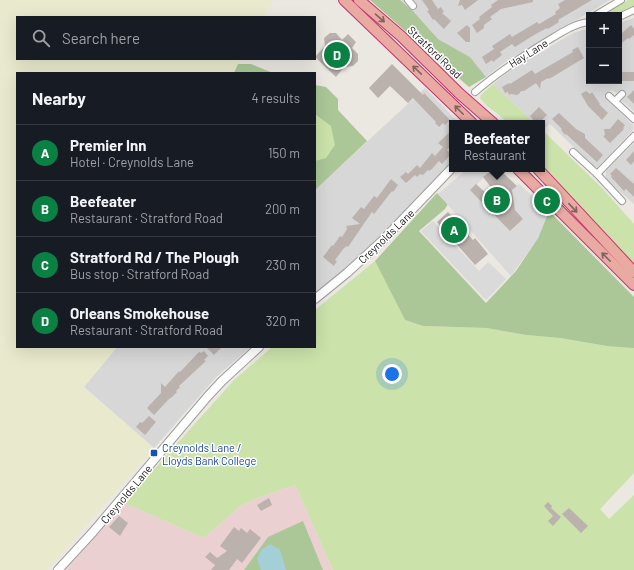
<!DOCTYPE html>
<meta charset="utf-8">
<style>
body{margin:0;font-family:Barlow,sans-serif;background:#20242c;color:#f1f3f6}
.controls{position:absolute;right:12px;top:12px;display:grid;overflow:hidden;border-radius:0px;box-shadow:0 4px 16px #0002}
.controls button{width:36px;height:36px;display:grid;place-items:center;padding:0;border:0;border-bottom:1px solid #363941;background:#171b24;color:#f1f3f6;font:20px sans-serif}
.you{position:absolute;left:392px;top:374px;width:14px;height:14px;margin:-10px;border:3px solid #fff;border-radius:50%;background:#1a73e8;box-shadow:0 0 0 6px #1a73e833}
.badge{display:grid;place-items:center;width:26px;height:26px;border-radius:50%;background:#0b8043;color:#fff;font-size:13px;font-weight:700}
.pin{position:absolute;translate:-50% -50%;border:2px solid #fff;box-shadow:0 1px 4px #0006}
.popup{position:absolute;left:449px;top:120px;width:96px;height:52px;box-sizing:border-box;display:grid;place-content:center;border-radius:0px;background:#171b24;filter:drop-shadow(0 1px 3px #0005);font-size:13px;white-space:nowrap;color:#9ea1a6}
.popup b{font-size:15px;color:#f1f3f6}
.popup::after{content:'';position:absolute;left:50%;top:100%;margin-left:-8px;border:8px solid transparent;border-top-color:#171b24}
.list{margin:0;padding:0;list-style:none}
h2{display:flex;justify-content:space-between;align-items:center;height:52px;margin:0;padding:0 16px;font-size:17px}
h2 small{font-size:13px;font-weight:400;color:#9ea1a6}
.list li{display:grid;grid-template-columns:26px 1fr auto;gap:12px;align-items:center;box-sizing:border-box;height:56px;padding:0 16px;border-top:1px solid #363941}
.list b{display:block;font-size:15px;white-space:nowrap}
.list p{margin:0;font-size:13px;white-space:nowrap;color:#9ea1a6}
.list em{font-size:13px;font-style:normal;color:#9ea1a6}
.icon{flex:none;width:22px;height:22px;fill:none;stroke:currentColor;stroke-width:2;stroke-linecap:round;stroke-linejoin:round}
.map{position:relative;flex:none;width:634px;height:570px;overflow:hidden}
.search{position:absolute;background:#171b24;box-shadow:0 4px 16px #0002;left:16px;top:16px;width:300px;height:44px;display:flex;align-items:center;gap:10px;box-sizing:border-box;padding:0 14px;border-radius:0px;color:#9ea1a6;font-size:15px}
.panel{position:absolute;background:#171b24;box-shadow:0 4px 16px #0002;left:16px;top:72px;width:300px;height:276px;border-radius:0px}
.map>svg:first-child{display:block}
.residential{fill:#d8d7d7}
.commercial{fill:#ebd0d2}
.farmland{fill:#e9e9cd}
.grass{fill:#cbe2aa}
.forest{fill:#abc798}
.parking{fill:#dadada}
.water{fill:#a4cfd6}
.building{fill:#bbb2ae}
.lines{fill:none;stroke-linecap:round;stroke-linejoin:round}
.minor-casing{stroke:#9e9e9e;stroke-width:8}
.tertiary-casing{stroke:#9e9e9e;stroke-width:10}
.trunk-casing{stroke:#c53272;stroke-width:12}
.minor{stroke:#fff;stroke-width:6}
.tertiary{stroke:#fff;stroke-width:8}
.trunk{stroke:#e8aaa1;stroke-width:10}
.oneway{stroke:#81625e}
.transit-dot{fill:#1a4fb4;stroke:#fff;stroke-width:1.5}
.labels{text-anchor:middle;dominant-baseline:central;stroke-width:3;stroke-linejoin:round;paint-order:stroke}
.street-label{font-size:11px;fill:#1a1a1a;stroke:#fff}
.transit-label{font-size:11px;fill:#164399;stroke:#fff;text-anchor:start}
</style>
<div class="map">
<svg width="634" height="570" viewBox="0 0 634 570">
<rect width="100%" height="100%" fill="#ebe7e1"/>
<g class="residential">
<path d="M400,0H610L504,63L486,77L470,57L438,39L413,11Z"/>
<path d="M634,18V111L622,101V97L626,93L622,90L617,93L611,90L604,96L633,125V130L598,167H594L550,124L542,130V123H534L493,84L511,70L573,33L589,28V81H619V23Z"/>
<path d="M425,88L459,123H452V160L416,201L362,256L315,293V190Z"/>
<path d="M634,143V204L606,179V171Z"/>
<path d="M117,347H251L217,376L154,448L84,387Z"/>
</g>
<path class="commercial" d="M295,485L333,570H65L124,503L204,538L239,507L257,498Z"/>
<path class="farmland" d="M0,0H274L264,17H17V59H240L234,73H17V347H117L84,387L154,448L47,570H0Z"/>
<g class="grass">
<path d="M628,0H634V7C624,13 616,15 605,15Z"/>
<path d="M493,84L534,123H507C499,113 487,108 480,98L481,95Z"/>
<path d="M315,99L367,141L315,190Z"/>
<path d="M542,130L601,187L634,224V264L542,168Z"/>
<path d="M375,261L405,320L423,326L487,328L526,335L560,338L607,346H634V473L600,509L609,519L634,495V570H333L295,485L257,498L239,507L204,538L124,503L234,380L272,347H315V310Z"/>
</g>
<g class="forest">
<path d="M370,0H400L413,11L438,39L470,57L486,77L469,87Z"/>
<path d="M238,64H251L273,73H234Z"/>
<path d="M315,85L326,87L338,99V110L367,141L315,190V161L326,158L335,145L331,126L315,114Z"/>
<path d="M437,193L448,204L445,209L419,231L486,303L516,271L538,238L549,211L634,297V348L607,346L560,338L526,335L487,328L423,326L405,320L375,261Z"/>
<path d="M303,521L323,570H244L268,537Z"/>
</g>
<g class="parking">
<path d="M467,169H483L488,173L471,190L510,231L523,219L515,210L512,190L519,184L549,211L538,238L511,276L438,194Z"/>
<path d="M433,221L479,271L488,262L506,279L486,300L421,231Z"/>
</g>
<path class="water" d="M270,544L280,550L286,570H261L257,559L261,550Z"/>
<g class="building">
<path d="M422,0H432L438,9L441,7L444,12L442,13L451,21L444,29L434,19L433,20L427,11L429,10Z"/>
<path d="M460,0H478L465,10L462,5L458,6Z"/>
<path d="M498,0H533V2L501,9L490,17L492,19L484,25V28L477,33L472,25L480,19L479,17L492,7L491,5Z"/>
<path d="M565,0H592L558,20L559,22L548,29L547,28L534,35L515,47L512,44L500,52L502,55L493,62L492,60L486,64L482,57L494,49L492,46L510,34L512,37L537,22L539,24L556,14L555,12L560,8L558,4Z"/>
<path d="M467,25L470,28V42H466L457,33Z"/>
<path d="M631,25L634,29V35L629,39L628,38L619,45V29L622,33Z"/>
<path d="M330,33H336L342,40L348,34L356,42L352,48L358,54V61L353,66L344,67L336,77L315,57L325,46L324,38Z"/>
<path d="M578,47L584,58L549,79L548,78L541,82L540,89L536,83L524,91H521L519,94L517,95L511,94L509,95L508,92L505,93L502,87L509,83L510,84L532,70L535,74L573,52L572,50Z"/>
<path d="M392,64L423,95L424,93L450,120L445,125L443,123L439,127L435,123L436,122L413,98L408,103L390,86L378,98L369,88Z"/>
<rect x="619" y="72" width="15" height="9"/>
<path d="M634,90V104L627,97Z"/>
<path d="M586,91L590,94L592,92L600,104H599L608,113L602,120L588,106L581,94Z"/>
<path d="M539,107L547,115L539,123H536L530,116Z"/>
<path d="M559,113L576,129L585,134V138L603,155L597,162L566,134L565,135L561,130L562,129L552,119Z"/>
<path d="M618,119L625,125L623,128L624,129L610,143L603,136L605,135L604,129H610Z"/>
<path d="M452,130V144L447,150L451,154L442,164L439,161L432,169L429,171L428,170L423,175L420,174L417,177L415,175L406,183L400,177L406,172L408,174L417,165L420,168L432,153L435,156L443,147L438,143Z"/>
<path d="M634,151V161L631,165L626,160Z"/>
<path d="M616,168L634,184V197L626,189L624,191L611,177L612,176L610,174Z"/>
<path d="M493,169H499L517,186L512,190L515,210L523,219L510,231L470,190L476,184L501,207L504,204L483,177Z"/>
<path d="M391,179L398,185L393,192L392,191L374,214L372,212L348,247L347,246L344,248L335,260L337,261L334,266L323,257L332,245L333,246L340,236L342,237L347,229L346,226L360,224L352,218L361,207L364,209L374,196L377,198Z"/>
<path d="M448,212L473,240L475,238L488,254L475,265L437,222Z"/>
<path d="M206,347H222L214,355Z"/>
<path d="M204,351L208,356L204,360L206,361L179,386L180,387L176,391L177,392L171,398H170L154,415L147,408L161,393V383L165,387L179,371L180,372L199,352L201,353Z"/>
<path d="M149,416L156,422L145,435L136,427L140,422L142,423Z"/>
<path d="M269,498L272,505L261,511L257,505Z"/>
<path d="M548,502L552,506L551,508L561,517L553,526L548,521L553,516L544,506Z"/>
<path d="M569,508L588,526L581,533L562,514Z"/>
<path d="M119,516L128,523L120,536L109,527Z"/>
<path d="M234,527L239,531L241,528L247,533L250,529L261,538L242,563L237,559L229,570H211L215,565L205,557L210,552L217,558L227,551L220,546Z"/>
</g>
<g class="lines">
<g class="minor-casing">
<g id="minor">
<path d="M408,0L413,6"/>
<path d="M596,15L621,0"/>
<path d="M619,17L634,10"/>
<path d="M475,92C497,73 520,58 544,43C558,35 572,24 589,22"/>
<path d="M609,96L634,119"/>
<path d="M615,101L622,94"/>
<path d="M573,152L597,174L634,136"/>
<path d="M597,174L622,201"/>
</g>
</g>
<g class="tertiary-casing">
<g id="tertiary">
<path d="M315,299L347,273L382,241L452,168"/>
<path d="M58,570L93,532L208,396L222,381L259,347"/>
</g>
</g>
<g class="trunk-casing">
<g id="trunk">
<path d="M344,0L472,123"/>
<path d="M359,0L401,36L460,94L493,123"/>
<path d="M518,169L634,285"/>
<path d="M538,169L634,272"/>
</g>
</g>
<use href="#minor" class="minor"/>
<use href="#tertiary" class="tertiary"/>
<use href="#trunk" class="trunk"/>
</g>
<defs><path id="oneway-shaft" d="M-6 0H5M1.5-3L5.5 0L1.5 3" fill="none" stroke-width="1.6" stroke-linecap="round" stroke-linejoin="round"/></defs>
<g class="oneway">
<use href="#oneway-shaft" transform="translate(380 18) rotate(41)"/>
<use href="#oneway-shaft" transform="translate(417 70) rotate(-136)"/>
<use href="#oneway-shaft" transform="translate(459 110) rotate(-135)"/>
<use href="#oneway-shaft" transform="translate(573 208) rotate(47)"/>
<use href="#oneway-shaft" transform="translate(606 257) rotate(-135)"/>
</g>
<rect class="transit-dot" x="150" y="449" width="8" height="8" rx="2"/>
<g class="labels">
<g class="street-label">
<text transform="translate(435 52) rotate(44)">Stratford Road</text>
<text transform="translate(528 53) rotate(-32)">Hay Lane</text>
<text transform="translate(386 236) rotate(-44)">Creynolds Lane</text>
<text transform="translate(126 494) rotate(-50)">Creynolds Lane</text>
</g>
<g class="transit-label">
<text x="162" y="447">Creynolds Lane /<tspan x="162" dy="13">Lloyds Bank College</tspan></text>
</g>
</g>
</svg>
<div class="controls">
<button>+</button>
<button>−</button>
</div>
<div class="you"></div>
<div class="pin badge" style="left:454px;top:230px">A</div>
<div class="pin badge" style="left:497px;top:200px">B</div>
<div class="popup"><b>Beefeater</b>Restaurant</div>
<div class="pin badge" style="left:547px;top:201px">C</div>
<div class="pin badge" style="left:337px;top:55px">D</div>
<div class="search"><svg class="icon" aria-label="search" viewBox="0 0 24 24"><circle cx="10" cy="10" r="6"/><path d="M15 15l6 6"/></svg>Search here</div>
<section class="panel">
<h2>Nearby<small>4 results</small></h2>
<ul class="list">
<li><span class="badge">A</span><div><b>Premier Inn</b><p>Hotel · Creynolds Lane</p></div><em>150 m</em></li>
<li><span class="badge">B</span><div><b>Beefeater</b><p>Restaurant · Stratford Road</p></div><em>200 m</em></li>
<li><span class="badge">C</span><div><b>Stratford Rd / The Plough</b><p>Bus stop · Stratford Road</p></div><em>230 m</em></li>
<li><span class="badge">D</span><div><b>Orleans Smokehouse</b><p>Restaurant · Stratford Road</p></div><em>320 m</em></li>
</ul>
</section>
</div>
